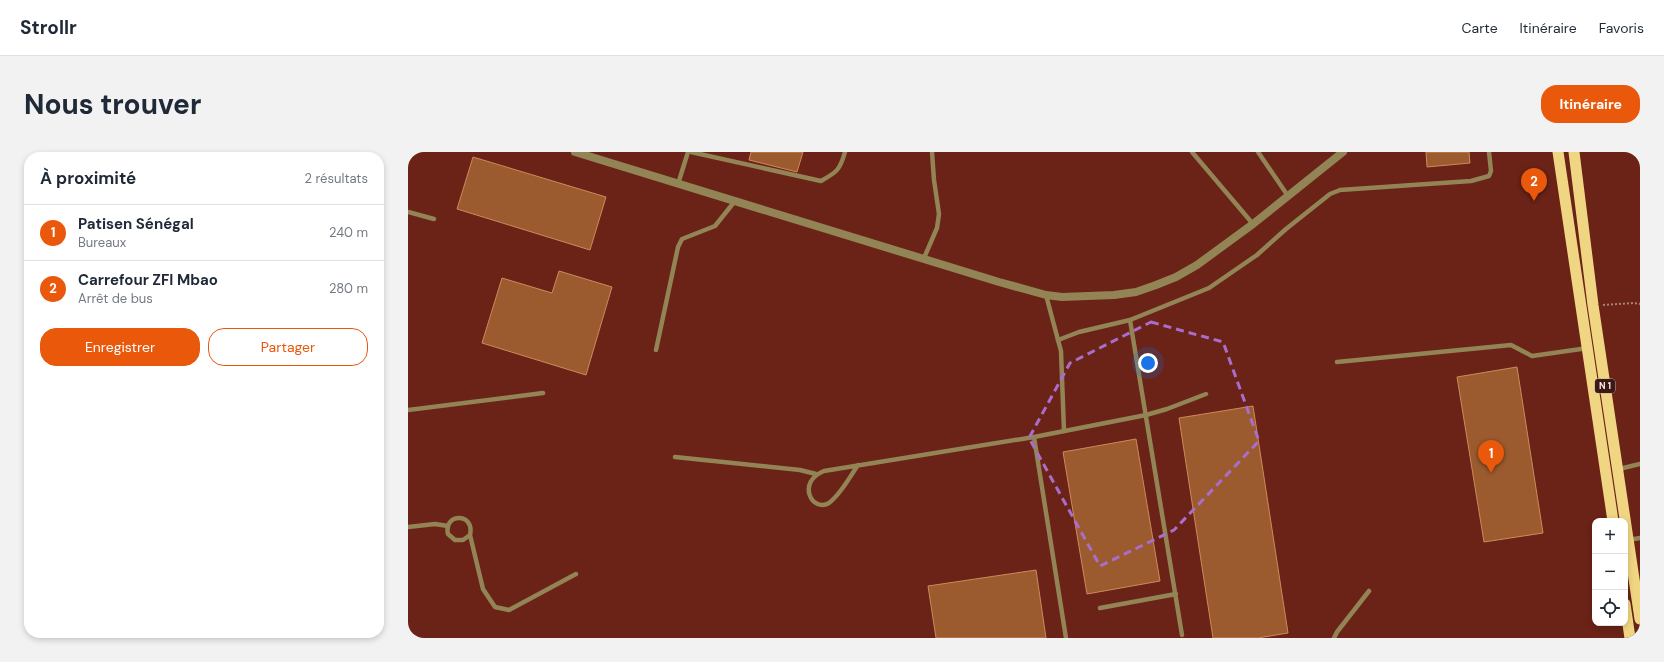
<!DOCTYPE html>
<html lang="fr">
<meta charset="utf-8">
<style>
body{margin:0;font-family:"DM Sans",sans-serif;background:#f2f2f3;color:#1f2937}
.controls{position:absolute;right:12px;bottom:12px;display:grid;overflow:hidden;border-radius:8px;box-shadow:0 2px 6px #0003}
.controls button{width:36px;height:36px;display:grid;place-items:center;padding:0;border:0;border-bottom:1px solid #e0e1e3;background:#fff;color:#1f2937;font:20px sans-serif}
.you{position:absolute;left:740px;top:211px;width:14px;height:14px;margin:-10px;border:3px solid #fff;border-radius:50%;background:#1a73e8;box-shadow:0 0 0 6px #1a73e833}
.badge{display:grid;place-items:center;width:26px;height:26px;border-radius:50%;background:#ea580c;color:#fff;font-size:13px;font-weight:700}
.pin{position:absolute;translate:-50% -33px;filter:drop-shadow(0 1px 2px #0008)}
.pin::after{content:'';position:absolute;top:21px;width:14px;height:12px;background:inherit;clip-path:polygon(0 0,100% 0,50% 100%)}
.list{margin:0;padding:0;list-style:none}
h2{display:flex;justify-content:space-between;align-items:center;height:52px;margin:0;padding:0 16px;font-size:17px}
h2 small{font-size:13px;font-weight:400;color:#747a83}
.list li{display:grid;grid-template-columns:26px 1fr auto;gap:12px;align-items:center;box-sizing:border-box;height:56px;padding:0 16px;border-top:1px solid #e0e1e3}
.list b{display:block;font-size:15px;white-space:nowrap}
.list p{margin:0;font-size:13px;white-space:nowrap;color:#747a83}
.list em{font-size:13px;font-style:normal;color:#747a83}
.actions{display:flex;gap:8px;padding:12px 16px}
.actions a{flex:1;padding:9px 0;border:1px solid #ea580c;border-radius:16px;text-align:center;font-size:14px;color:#ea580c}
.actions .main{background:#ea580c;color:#fff}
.icon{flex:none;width:22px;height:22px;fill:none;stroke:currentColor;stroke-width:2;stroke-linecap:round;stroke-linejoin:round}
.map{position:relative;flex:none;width:1232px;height:486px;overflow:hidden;border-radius:16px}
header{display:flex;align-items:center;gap:24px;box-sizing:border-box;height:56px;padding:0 20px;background:#fff;border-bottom:1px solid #e0e1e3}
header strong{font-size:19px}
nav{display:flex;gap:22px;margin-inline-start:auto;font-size:14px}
.intro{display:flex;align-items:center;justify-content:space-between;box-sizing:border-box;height:96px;padding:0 24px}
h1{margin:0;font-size:28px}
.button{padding:10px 18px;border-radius:16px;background:#ea580c;color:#fff;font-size:14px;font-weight:700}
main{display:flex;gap:24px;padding:0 24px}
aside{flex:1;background:#fff;border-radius:16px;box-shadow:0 2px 6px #0003}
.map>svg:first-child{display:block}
.building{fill:#9c5b2e;stroke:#cf895d}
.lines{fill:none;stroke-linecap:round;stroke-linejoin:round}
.path{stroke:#af8179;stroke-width:2;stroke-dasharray:2 2;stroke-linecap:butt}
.service{stroke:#928455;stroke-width:4.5}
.minor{stroke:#928455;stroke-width:8}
.trunk{stroke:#f0d682;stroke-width:11}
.marked{fill:none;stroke:#a86ecc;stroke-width:3;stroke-dasharray:8 5;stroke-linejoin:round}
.labels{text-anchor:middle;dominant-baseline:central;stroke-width:3;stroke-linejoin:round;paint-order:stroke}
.shield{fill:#3a1a14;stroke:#c1aba6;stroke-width:1}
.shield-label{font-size:9px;font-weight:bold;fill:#fbe9e5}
</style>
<header>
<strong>Strollr</strong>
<nav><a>Carte</a><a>Itinéraire</a><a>Favoris</a></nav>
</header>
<div class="intro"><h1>Nous trouver</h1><a class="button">Itinéraire</a></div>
<main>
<aside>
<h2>À proximité<small>2 résultats</small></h2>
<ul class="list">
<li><span class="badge">1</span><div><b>Patisen Sénégal</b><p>Bureaux</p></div><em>240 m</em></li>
<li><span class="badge">2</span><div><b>Carrefour ZFI Mbao</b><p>Arrêt de bus</p></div><em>280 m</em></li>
</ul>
<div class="actions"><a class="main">Enregistrer</a><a>Partager</a></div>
</aside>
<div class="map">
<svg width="1232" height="486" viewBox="0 0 1232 486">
<rect width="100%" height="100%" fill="#6a2316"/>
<g class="building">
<path d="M343,0H395L389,20L341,8Z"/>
<path d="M1018,0H1061L1062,11L1019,15Z"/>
<path d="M65,5L198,45L182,98L49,57Z"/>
<path d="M151,119L204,135L178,223L74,191L94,126L144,141Z"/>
<path d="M1109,215L1135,381L1076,390L1049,225Z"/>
<path d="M845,254L880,481L850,486H805L771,266Z"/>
<path d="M728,287L752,429L679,442L655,300Z"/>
<path d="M628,418L638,486H528L520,434Z"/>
</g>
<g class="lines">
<path class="path" d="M1195,153L1225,151L1232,152"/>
<g class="service">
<path d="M283,0L413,29C429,20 432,18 437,0"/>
<path d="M784,0L845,72"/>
<path d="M850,0L880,44"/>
<path d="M270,32L280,0"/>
<path d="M0,60L26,67"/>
<path d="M516,106L529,76L531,62L526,28L524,0"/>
<path d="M638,143L650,188"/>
<path d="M722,168L774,483"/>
<path d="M248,198L270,95L274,87L307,74L327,49"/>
<path d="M929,210L1103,193L1124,204L1180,196"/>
<path d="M0,258L135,241"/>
<path d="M656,279L653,199L650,188L671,180L722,168L801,136L849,103L878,77L922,42L932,38L1063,29L1081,24L1083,19L1081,0"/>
<path d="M626,285L658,486"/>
<path d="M267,305L392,318L408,322"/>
<path d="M450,313C441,326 433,342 421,351C404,361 388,330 416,319L626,285L738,263L759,257L798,242"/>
<path d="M1211,317L1232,312"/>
<path d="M0,375L27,372L40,374"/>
<path d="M62,383L55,388H47L40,382C35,361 67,360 62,383L75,437L87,455L101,458L168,422"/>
<path d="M1220,388L1232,386"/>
<path d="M692,456L768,442"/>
<path d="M926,486L929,480L961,439"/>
</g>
<path class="minor" d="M167,0L591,130L638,143L654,145L706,143L728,140L748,133L768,125L789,113L845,72L935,0"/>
<g class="trunk">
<path d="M1150,0L1205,369"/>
<path d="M1166,0L1185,153L1232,467"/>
<path d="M1217,452L1222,486"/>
</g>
</g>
<path class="marked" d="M743,170L815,190L851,289L766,378L692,414L621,286L662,211Z"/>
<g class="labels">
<rect class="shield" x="1187" y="227" width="20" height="14" rx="3"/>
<g class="shield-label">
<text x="1197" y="234">N 1</text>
</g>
</g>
</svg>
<div class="controls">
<button>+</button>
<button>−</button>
<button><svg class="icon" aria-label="locate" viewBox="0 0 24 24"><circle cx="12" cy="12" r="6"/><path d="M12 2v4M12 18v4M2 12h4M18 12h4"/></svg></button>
</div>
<div class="you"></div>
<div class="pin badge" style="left:1083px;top:321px">1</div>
<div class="pin badge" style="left:1126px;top:49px">2</div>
</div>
</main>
